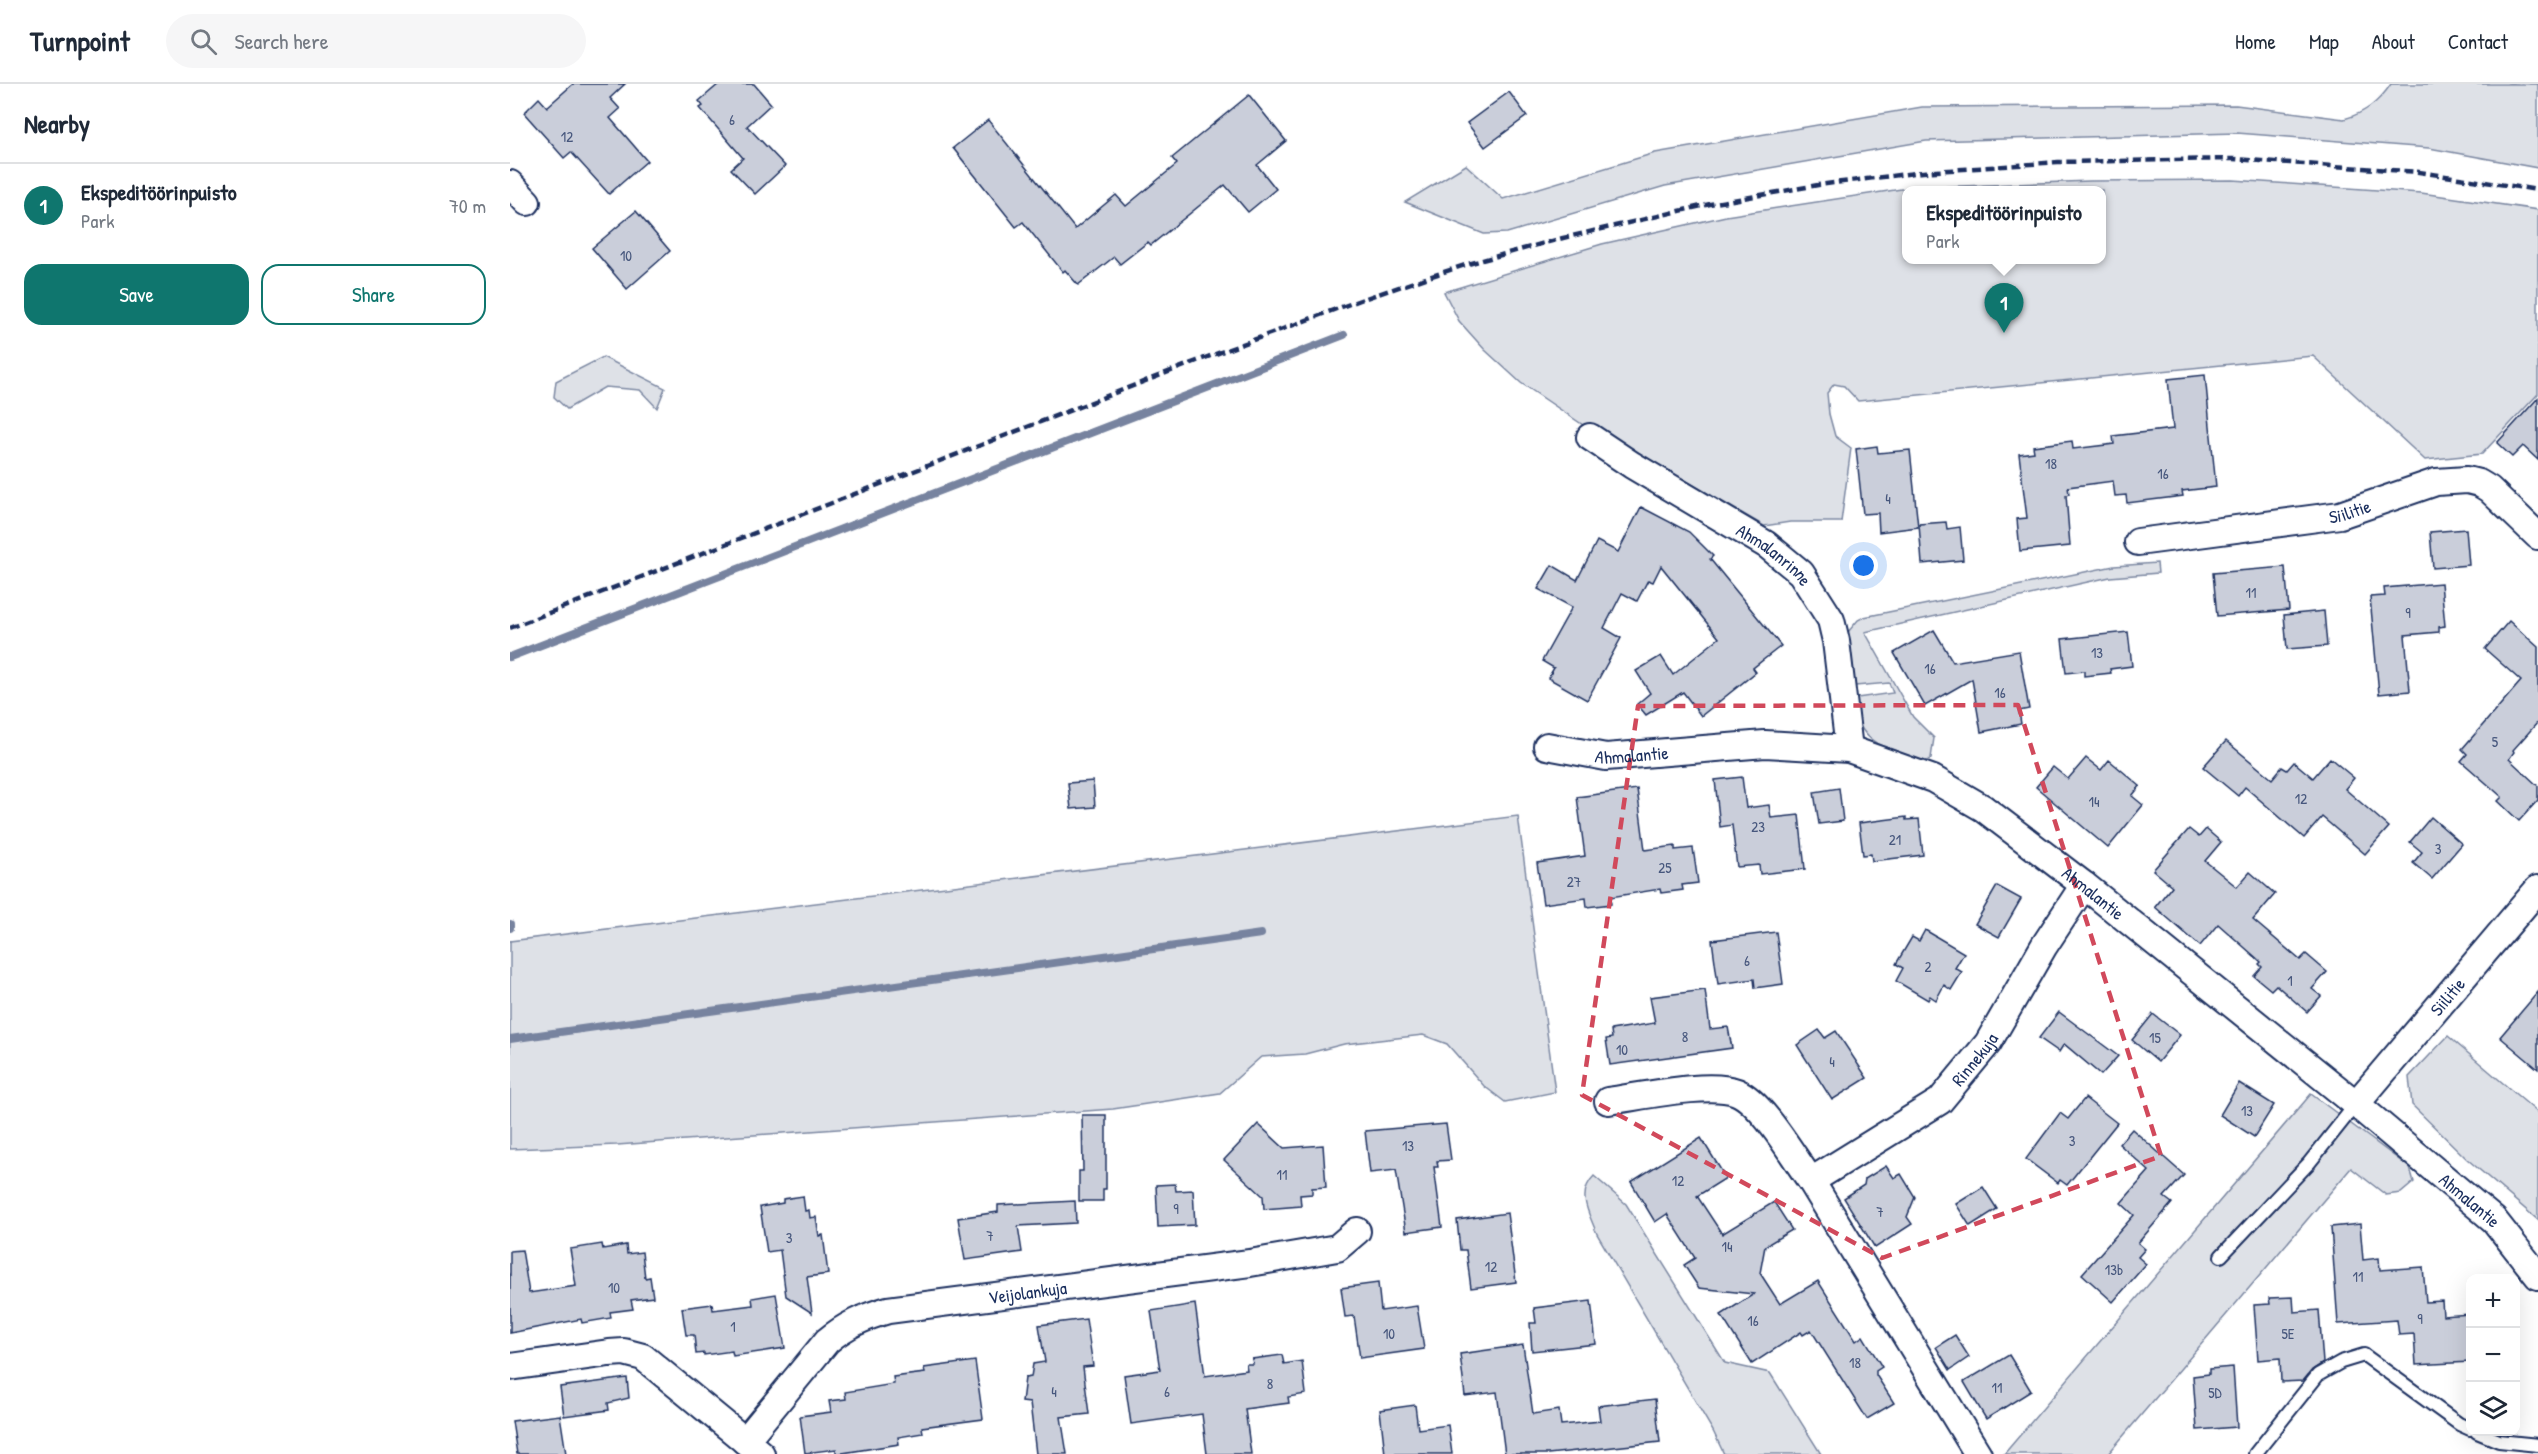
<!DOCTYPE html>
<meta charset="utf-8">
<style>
body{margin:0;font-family:"Patrick Hand",sans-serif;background:#f6f6f7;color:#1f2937}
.controls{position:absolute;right:18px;bottom:18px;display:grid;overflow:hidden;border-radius:12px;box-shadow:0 6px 24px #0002}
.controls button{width:54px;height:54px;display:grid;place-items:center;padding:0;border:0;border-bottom:2px solid #e0e1e3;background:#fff;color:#1f2937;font:30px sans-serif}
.you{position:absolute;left:1354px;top:482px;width:21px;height:21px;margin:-15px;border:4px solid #fff;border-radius:50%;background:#1a73e8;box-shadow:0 0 0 9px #1a73e833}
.badge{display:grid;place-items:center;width:39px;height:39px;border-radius:50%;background:#0f766e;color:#fff;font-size:20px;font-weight:700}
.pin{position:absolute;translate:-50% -50px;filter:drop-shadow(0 2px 3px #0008)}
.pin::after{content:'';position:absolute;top:32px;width:21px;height:18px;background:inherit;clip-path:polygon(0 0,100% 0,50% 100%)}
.popup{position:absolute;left:1392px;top:102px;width:204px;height:78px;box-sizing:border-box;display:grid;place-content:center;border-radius:12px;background:#fff;filter:drop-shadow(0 2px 4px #0005);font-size:20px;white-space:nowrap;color:#747a83}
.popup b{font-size:22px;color:#1f2937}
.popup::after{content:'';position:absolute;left:50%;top:100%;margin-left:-12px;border:12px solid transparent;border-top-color:#fff}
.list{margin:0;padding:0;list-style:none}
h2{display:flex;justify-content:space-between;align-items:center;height:78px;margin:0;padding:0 24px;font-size:26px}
h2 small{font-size:20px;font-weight:400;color:#747a83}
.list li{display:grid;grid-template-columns:39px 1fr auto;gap:18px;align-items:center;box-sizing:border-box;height:84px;padding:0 24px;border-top:2px solid #e0e1e3}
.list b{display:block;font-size:22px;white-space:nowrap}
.list p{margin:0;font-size:20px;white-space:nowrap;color:#747a83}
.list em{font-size:20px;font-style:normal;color:#747a83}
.actions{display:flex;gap:12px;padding:18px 24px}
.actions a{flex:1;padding:14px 0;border:2px solid #0f766e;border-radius:18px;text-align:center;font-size:21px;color:#0f766e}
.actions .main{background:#0f766e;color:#fff}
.icon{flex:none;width:33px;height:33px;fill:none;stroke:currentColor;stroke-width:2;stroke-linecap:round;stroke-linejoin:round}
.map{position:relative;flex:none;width:2028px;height:1370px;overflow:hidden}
header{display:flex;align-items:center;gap:36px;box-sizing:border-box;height:84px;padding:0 30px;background:#fff;border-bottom:2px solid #e0e1e3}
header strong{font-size:28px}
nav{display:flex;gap:33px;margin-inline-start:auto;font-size:21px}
.search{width:420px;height:54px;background:#f6f6f7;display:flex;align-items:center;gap:15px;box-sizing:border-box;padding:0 21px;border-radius:33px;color:#747a83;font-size:22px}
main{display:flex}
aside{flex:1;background:#fff}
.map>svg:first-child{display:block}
.green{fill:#dee1e7;stroke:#7c88a2;stroke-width:1.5;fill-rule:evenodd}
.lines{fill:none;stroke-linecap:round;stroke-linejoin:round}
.stream{stroke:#77839f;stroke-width:8}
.building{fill:#caceda;stroke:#1b2f5e;stroke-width:1.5}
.lane-casing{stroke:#1b2f5e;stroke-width:16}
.street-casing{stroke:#1b2f5e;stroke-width:30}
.lane{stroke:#fff;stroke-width:12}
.street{stroke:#fff;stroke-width:26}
.rail{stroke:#1b2f5e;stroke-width:4.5;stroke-dasharray:9 4.5;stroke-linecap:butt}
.marked{fill:none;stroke:#d1495b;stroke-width:4.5;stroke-dasharray:12 8;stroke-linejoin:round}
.labels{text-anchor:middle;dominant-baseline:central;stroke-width:4.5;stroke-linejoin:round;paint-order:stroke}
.number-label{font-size:15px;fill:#47577d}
.street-label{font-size:18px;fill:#1b2f5e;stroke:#fff}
</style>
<header>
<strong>Turnpoint</strong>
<div class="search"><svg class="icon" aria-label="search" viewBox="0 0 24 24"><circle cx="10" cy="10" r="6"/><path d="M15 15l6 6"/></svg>Search here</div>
<nav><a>Home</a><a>Map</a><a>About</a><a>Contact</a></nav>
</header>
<main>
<aside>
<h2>Nearby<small></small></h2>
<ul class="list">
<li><span class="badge">1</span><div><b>Ekspeditöörinpuisto</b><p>Park</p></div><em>70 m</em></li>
</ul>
<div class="actions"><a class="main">Save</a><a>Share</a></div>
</aside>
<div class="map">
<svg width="2028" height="1370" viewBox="0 0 2028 1370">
<rect width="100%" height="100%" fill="#fff"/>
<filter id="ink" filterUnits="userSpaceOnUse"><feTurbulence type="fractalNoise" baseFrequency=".0167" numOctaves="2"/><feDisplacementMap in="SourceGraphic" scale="12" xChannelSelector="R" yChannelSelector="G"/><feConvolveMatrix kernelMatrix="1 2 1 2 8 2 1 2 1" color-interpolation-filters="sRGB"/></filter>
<g filter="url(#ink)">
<g class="green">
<path d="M1881,0H2028V84L1919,64L1727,49L1416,57L1155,102L997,149L974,150L895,118L956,81L993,115L1145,69L1412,23L1726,21L1834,35C1855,29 1869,18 1881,0Z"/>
<path d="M1723,96L1911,109L2028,126V310L1972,370L1915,376L1803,272L1348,317L1334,302L1324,300L1317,309L1319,330L1325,352L1341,364L1331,438H1280L1254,442L1175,396L1122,374L1011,299L975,266L949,237L934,208L1092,160L1216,132L1398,104L1580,97ZM1396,106H1592V176H1396Z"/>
<path d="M93,273L155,304L147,324L130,306L95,303L57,325L44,313L46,297Z"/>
<path d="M1647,479L1648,489L1600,493L1355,548L1403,633L1424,654L1421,674L1414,679L1409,678C1375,664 1351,661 1342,620L1347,614L1383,609L1379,599L1345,602L1341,600L1338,548L1348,536L1354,533L1604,482Z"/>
<path d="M1008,732L1045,1008L995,1018L974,1002L937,960L913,951L834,960L795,970L751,973L710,1009L603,1025L107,1061L0,1065V857Z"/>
<path d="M1938,952L2028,1029V1136L1957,1075L1902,1021L1899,993Z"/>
<path d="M1801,1010L1900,1084L1904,1098L1891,1109L1876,1111L1841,1084L1598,1370H1494Z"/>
<path d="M1084,1092L1116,1120L1215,1279L1260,1289L1311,1370H1214L1203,1347L1087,1150C1079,1129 1066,1110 1084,1092Z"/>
</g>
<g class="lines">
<g class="stream">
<path d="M0,573L834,251"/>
<path d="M0,844V840"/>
<path d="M0,955L751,850"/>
</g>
</g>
<g class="building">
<path d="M63,0H115L100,14L110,25L100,34L137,77L99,110L61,68L54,74L14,29L29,14L37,23Z"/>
<path d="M209,0H244L261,20L237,42L275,82L245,110L221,85L233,74L190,24L193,22L189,17Z"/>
<path d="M999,8L1017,32L975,63L957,39Z"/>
<path d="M739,11L776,57L747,81L766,105L738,128L715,101L641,161L638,158L610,180L604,173L568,201L555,186L553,188L513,138L506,143L443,64L478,36L565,145L606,111L616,122L667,80L662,74Z"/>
<path d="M126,127L160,167L117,205L82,164Z"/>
<path d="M1695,291L1706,403L1672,407L1673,412L1617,419L1616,411L1605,412L1603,397L1558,403L1559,410L1556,411L1560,462L1510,467L1507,435L1517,434L1509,370L1524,368L1523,362L1562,357L1563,365L1604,360L1603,352L1663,345L1658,295Z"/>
<path d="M2028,314V376L2013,362L2002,373L1987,359Z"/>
<path d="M1367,362L1368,369L1400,366L1408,443L1369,448L1368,429L1353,430L1346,365Z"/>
<path d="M1131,423L1179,448L1203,472L1200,475L1271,562L1243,584L1246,588L1191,632L1173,608L1136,631L1127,620L1140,609L1126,587L1151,572L1163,591L1209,554L1151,482L1143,498L1138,496L1127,517L1112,509L1094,544L1111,554L1077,616L1038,594L1044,584L1032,577L1062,523L1028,505L1042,481L1067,496L1087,457L1108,468Z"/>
<path d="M1436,438L1437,445L1450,443L1453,476L1412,480L1409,440Z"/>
<path d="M1956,445L1959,481L1923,484L1920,448Z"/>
<path d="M1775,483L1779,526L1707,532L1703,489Z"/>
<path d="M1931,499L1935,542L1929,543V548L1895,551L1900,607L1869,610L1860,513L1875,512L1874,504Z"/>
<path d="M1814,527L1817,562L1777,565L1774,531Z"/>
<path d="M1999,537L2028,563V638L2003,666L2004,668L1999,675L2028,702V716L2009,737L1988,717L1992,713L1951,677L1957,670L1952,665L2011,597L1975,565Z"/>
<path d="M1424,546L1443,578L1509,567L1519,625L1509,627L1511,640L1471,648L1462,595L1415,622L1384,569Z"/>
<path d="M1618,548L1622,582L1600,585L1601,589L1574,592V587L1556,589L1552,555Z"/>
<path d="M1716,657L1762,695L1772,683L1777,686L1784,678L1803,694L1820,674L1844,694L1835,705L1879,743L1855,770L1812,733L1794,754L1735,703L1728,712L1693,683Z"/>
<path d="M1576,674L1591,686L1599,676L1630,702L1622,712L1633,721L1598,764L1526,703L1543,683L1558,695Z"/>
<path d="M1232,693L1236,724L1259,721L1261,734L1289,731L1295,785L1250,790L1249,781L1227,783L1222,741L1210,743L1205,696Z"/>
<path d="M583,697L585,723L561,725L558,699Z"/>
<path d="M1329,704L1333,737L1309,740L1304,708Z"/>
<path d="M1127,705L1135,766L1165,762V766L1183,764L1188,799L1172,801L1173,806L1151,809L1150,805L1100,813L1101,820L1077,823L1076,814L1033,820L1027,779L1075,772L1067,713Z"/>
<path d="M1396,733V736L1409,735L1413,771L1362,777L1361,770L1353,771L1349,739Z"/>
<path d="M1921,733L1952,760L1922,795L1903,779L1912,768L1900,758Z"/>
<path d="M1679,745L1689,753L1696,745L1711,758L1695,777L1727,803L1740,788L1765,810L1743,836L1790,876L1796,870L1817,888L1802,905L1811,912L1797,928L1766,901L1761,906L1744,892L1752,883L1749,880L1751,878L1708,840L1690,862L1645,823L1662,802L1643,786Z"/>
<path d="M1487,802L1511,815L1489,853L1465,840Z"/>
<path d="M1415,846L1454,869L1445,884L1452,888L1441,906L1434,901L1426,916L1420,912L1418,916L1386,897L1393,884L1386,880L1402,853L1409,857Z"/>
<path d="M1266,848L1273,900L1245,904L1244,895L1208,900L1202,856Z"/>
<path d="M1195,906L1200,945L1218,943L1222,964L1100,981L1096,955L1102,954L1101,946L1145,939L1140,913Z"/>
<path d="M2028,908V985L1990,953Z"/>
<path d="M1549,928L1608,972L1591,991L1554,960L1549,968L1529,954Z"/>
<path d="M1643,930L1670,951L1648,978L1622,956Z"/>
<path d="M1309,946L1315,954L1326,947L1357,994L1322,1016L1287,961Z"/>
<path d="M1729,999L1764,1021L1744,1053L1710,1031Z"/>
<path d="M1575,1014L1607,1039L1557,1101L1550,1096L1548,1099L1516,1075L1550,1029L1558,1035Z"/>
<path d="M572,1031H596V1105H593V1117H569V1087H573Z"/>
<path d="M748,1040L774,1064L813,1061L816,1103L802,1104V1110L790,1111L791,1122L754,1125L753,1112L714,1076Z"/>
<path d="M936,1040L941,1076L927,1077L928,1083H924L932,1143L896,1148L886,1086L860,1089L855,1047Z"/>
<path d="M1622,1045L1674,1091L1654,1113L1662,1119L1628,1159L1635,1165L1628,1173L1636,1180L1603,1218L1572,1190L1624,1131L1611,1119L1639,1087L1609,1060Z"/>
<path d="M1191,1054L1216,1094L1187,1112L1212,1150L1264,1118L1282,1146L1255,1162L1250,1189L1270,1220L1308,1197L1346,1257L1353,1252L1372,1283L1366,1287V1291L1384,1319L1357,1335L1301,1246L1293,1251L1291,1248L1242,1280L1211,1231L1244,1210L1189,1204L1174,1181L1185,1174L1157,1130L1145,1138L1121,1098Z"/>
<path d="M1376,1082L1384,1094L1391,1090L1405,1113L1397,1133L1402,1140L1365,1164L1334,1114L1354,1101L1355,1095Z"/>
<path d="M665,1100L666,1107L683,1106L685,1141L648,1143L646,1101Z"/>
<path d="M1473,1103L1487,1125L1460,1142L1446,1120Z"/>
<path d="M293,1112L295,1127L299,1126L300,1134L306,1133L309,1152L313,1151L318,1190L297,1193L302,1229L276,1212L270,1166L257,1168L250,1123L273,1119V1115Z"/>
<path d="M565,1117L566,1139L508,1142L512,1168L455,1176L448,1134L488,1128V1121Z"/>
<path d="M997,1129L1006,1198L961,1204L956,1166H950L947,1136Z"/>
<path d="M1850,1140L1853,1176L1869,1174L1870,1186L1913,1183L1916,1218L1932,1217L1933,1232L1960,1230V1278L1906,1281L1904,1250L1889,1251L1887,1236L1828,1240L1821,1143Z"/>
<path d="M92,1160L93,1165L116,1161L117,1170L132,1168L135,1194L140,1193L143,1213L121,1216L123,1225L100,1228L101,1234L72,1239L71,1235L0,1249V1167L12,1166L19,1209L66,1202L60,1165Z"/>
<path d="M868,1199L871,1227L907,1222L914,1265L850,1274L844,1232L835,1233L831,1204Z"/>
<path d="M266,1210L275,1264L223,1272L222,1267L194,1271V1269L186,1270L184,1251H176L172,1224L202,1220L203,1226L243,1221L242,1214Z"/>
<path d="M1783,1213L1784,1228L1809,1226L1813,1279L1802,1286L1793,1297L1771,1298L1770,1274L1748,1276L1744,1221L1760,1220L1759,1214Z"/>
<path d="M1081,1217L1086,1260L1022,1267L1020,1239H1026L1024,1224Z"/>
<path d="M685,1220L695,1292L737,1286L736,1280H743L742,1275L772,1271L774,1280L792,1277L796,1310L778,1313L779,1319L735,1325L741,1370H697L692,1330L621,1340L614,1291L650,1286L641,1227Z"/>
<path d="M576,1235L583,1282L573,1283L579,1330L551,1333L557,1370H526L520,1319L512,1318L515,1294L521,1293L523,1280L535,1278L529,1241Z"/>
<path d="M1445,1251L1459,1273L1440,1286L1426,1263Z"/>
<path d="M1013,1261L1023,1330L1049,1326L1051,1341L1090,1337L1088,1322L1145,1315L1150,1358L1038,1370H995L987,1308L955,1312L950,1270Z"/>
<path d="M1499,1271L1521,1307L1476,1335L1454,1298Z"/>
<path d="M465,1277L473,1335L412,1343L413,1349L388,1353L389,1360L326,1370V1365L295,1369L290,1332L321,1328L319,1317L336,1315L335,1308L384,1300L383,1293L415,1289L414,1284Z"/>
<path d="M1723,1283L1727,1343L1687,1346L1683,1292L1699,1290V1285Z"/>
<path d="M117,1294L119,1314L98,1319L99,1326L54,1332L50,1303Z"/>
<path d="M905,1321L908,1345L938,1341L942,1370H875L870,1326Z"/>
<path d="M50,1331L56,1370H7L2,1337Z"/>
</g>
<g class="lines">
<g class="lane-casing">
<g id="lane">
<path d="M1711,1172L1799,1079L1846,1020"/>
<path d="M1967,1348L1989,1357L2028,1361"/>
<path d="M1745,1370L1808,1291L1831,1278L1854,1271L1949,1340L1960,1345"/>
</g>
</g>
<g class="street-casing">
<g id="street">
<path d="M0,100L17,118"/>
<path id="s1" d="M1080,353L1122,381L1257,461L1291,489L1321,536L1326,557L1339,665"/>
<path id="s2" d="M1628,458L1830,431L1926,398L1957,396L1969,399L1979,405L2028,452"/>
<path id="s3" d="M1037,662L1096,673L1255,660L1339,665L1423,695L1473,724L1574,801L1846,1020L1984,1136L2028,1192"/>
<path id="s4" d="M1098,1017C1129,1013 1200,997 1227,1008C1253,1019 1284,1074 1301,1097L1430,1017L1478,959L1534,862L1574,801"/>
<path id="s5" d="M1846,1020L2028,805"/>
<path d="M1301,1097L1468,1370"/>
<path d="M0,1283L99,1269L114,1268L133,1273L251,1370"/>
<path id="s6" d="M235,1357L317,1257C336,1241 354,1233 378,1226L740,1179L827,1164L847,1147"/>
</g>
</g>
<use href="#lane" class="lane"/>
<use href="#street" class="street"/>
<path class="rail" d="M0,544L687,277L853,215L958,180L1053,154L1200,120L1308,101L1413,88L1548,78L1723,75L1909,88L2028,106"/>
</g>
</g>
<path class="marked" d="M1508,621L1651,1072L1372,1174L1072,1011L1128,622Z"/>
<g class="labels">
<g class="number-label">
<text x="222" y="35">6</text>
<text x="57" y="52">12</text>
<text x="116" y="171">10</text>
<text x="1541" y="379">18</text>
<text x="1653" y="389">16</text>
<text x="1378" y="414">4</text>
<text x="1741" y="508">11</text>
<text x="1898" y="528">9</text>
<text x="1587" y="568">13</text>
<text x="1420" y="584">16</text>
<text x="1490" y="608">16</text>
<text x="1985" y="657">5</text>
<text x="1791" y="714">12</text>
<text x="1584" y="717">14</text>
<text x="1248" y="742">23</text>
<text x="1385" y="755">21</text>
<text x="1928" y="764">3</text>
<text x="1155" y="783">25</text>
<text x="1064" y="797">27</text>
<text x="1237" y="876">6</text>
<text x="1418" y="882">2</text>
<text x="1780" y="896">1</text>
<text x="1175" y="952">8</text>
<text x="1645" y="953">15</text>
<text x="1112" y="965">10</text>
<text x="1322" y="977">4</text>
<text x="1737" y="1026">13</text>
<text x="1562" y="1056">3</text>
<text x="898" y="1061">13</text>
<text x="772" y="1090">11</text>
<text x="1168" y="1096">12</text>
<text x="666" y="1124">9</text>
<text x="1370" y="1127">7</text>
<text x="480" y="1151">7</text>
<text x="279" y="1153">3</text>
<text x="1217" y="1162">14</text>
<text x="981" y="1182">12</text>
<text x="1604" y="1185">13b</text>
<text x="1848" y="1192">11</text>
<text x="104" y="1203">10</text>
<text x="1910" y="1234">9</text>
<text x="1243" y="1236">16</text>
<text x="223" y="1242">1</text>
<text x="879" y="1249">10</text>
<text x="1778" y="1249">5E</text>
<text x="1345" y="1278">18</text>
<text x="760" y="1299">8</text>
<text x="1487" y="1303">11</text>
<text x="544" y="1307">4</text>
<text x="657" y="1307">6</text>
<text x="1705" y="1308">5D</text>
</g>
<g class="street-label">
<text stroke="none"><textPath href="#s2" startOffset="214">Siilitie</textPath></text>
<text stroke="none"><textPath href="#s1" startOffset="219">Ahmalanrinne</textPath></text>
<text stroke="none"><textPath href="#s3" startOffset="86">Ahmalantie</textPath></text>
<text stroke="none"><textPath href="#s3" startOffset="590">Ahmalantie</textPath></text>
<text stroke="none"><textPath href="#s5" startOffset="141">Siilitie</textPath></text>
<text stroke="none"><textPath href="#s4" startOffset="453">Rinnekuja</textPath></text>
<text stroke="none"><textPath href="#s3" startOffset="1076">Ahmalantie</textPath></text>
<text stroke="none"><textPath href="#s6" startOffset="339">Veijolankuja</textPath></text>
</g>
</g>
</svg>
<div class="controls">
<button>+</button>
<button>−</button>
<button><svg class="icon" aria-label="layers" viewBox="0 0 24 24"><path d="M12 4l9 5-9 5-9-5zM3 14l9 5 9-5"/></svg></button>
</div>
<div class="you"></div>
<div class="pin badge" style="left:1494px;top:249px">1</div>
<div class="popup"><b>Ekspeditöörinpuisto</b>Park</div>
</div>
</main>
